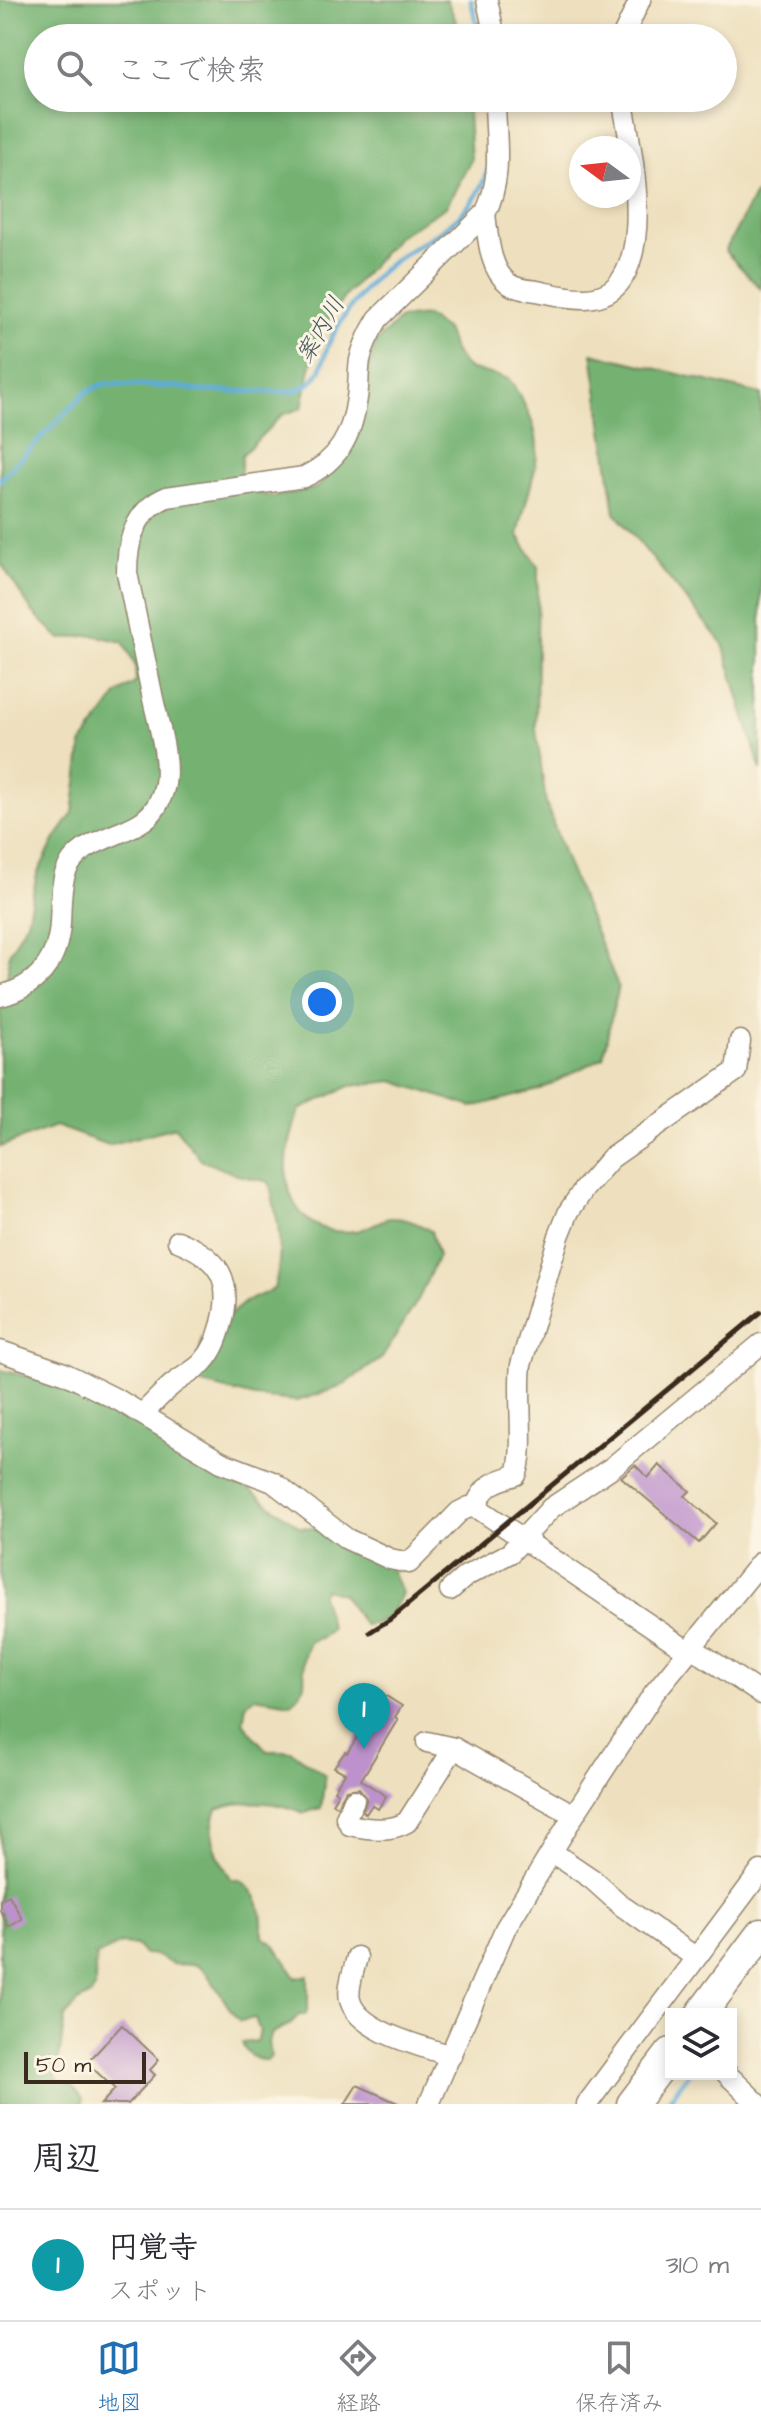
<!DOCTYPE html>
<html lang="ja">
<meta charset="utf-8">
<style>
body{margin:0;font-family:"Architects Daughter","Klee One",sans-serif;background:#f7f7f7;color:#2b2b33}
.controls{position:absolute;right:24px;bottom:24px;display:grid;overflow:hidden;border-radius:0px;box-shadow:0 4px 12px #0003}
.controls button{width:72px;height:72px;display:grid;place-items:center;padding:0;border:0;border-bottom:2px solid #e1e1e2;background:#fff;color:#2b2b33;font:40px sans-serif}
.compass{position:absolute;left:569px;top:136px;width:72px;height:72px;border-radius:50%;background:#fff;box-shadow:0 4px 12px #0003;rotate:285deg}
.scale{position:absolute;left:24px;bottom:20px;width:122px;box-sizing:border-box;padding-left:8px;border:4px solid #3b2a1e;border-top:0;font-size:22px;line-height:28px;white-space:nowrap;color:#3b2a1e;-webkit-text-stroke:6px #fcf5e5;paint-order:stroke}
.you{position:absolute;left:322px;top:1002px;width:28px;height:28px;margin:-20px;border:6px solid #fff;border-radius:50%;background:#1a73e8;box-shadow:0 0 0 12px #1a73e833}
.badge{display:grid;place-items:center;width:52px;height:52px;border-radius:50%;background:#1f6fb2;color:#fff;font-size:26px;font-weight:700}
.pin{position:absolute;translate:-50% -66px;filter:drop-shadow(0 2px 4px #0008)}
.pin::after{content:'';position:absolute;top:42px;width:28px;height:24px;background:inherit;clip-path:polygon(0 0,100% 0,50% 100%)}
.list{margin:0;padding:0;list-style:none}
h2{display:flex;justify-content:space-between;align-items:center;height:104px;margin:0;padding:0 32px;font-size:34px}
h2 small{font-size:26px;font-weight:400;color:#7c7c81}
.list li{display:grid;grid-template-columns:52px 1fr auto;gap:24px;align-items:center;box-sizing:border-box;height:112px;padding:0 32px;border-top:2px solid #e1e1e2}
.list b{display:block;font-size:30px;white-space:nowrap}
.list p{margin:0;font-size:26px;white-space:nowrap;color:#7c7c81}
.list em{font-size:26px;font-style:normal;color:#7c7c81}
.icon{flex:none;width:44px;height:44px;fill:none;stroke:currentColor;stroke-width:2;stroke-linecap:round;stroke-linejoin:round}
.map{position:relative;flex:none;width:761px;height:2104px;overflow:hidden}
.search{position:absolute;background:#fff;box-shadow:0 4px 12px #0003;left:24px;right:24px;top:24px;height:88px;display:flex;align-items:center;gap:20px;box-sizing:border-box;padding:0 28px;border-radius:44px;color:#7c7c81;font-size:30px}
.sheet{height:216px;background:#fff}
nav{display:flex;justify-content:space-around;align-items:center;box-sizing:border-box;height:112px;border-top:2px solid #e1e1e2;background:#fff;font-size:22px;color:#7c7c81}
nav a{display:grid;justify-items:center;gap:4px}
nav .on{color:#1f6fb2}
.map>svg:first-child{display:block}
.forest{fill:#74b272;stroke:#586e48;stroke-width:2}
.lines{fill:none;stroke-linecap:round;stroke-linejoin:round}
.stream{stroke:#5eacd8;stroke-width:5}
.building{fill:#bd92cc}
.minor-casing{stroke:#94856e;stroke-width:23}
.primary-casing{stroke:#94856e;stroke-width:33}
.minor{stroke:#fff;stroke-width:20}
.primary{stroke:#fff;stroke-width:30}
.rail{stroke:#3b2a1e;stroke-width:5}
.labels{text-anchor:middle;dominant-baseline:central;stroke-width:6;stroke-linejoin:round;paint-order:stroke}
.water-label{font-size:24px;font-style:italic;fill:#47585f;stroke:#fcf5e5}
</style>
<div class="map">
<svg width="761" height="2104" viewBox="0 0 761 2104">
<rect width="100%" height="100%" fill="#fcf5e5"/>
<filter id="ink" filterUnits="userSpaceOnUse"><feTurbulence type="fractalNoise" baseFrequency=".0125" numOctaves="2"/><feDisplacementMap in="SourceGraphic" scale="16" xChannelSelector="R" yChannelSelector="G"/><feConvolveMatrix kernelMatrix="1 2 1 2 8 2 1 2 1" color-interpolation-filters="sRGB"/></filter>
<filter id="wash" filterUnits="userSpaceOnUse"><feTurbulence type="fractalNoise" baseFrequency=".006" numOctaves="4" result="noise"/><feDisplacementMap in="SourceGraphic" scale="32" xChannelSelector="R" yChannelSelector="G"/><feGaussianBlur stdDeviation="1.8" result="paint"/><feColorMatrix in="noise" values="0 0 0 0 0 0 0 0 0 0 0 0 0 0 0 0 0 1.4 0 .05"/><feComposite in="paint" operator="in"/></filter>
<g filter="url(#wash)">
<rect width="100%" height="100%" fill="#eee0be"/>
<g class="forest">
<path d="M0,0H447L463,38H38V98H467L471,160L446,207L398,236L345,296L323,328L310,368L302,408L282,415L242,455L240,477L257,493L274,497L317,488L345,458L356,431L362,389L376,342L400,319L426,316L446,330L455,353L467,368L509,379C556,448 533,463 518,535L538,567L536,729L546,803L568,866L618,986L603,1057L539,1090L472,1107L393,1081L350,1086L299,1110C295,1123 290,1138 288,1152C281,1199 304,1237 355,1231C367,1230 378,1220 390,1218C404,1217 420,1224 431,1231L438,1256L419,1298L382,1358L340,1387L297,1401L255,1397L195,1382L202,1338L245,1302L274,1289C285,1251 278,1219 269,1182L235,1174L201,1160L175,1127L108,1145L55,1126L0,1147V983L7,981L9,954L27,921L37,874L56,837L73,813L82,744L118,694L136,682L135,665L123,642L93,635L60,639L32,611L0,562Z"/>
<path d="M761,193V289L725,251L755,194Z"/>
<path d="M592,353L761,394V771L723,644L615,513Z"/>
<path d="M0,1370L85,1390L175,1442L195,1466L213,1477L250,1490L300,1527L314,1528L389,1564L402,1593C395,1610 386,1625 364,1625L342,1594L325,1589L321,1595L331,1629L322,1637L310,1641C293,1670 318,1679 291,1703L254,1697L246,1704L243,1723L267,1751H291L325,1775L321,1808L304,1813C278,1801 244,1799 217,1809C206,1835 217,1857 232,1880H241C263,1900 261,1909 263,1937L275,1945L296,1978L308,1975V2007L305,2015H299L291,2024L272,2033L269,2042L271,2056L268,2060C257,2061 246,2055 242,2043L256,2041L260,2032L255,2018L240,2021C225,2009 212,1968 192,1964C186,1963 179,1966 173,1964C160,1959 160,1954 144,1954L136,1945L120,1944L96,1956L95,1988L91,1995L78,2002L65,2017L56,2079L73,2086L83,2099L82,2104H0Z"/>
</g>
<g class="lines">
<g class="stream">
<path d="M471,0L480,38"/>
<path d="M0,480L85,393L103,384L179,387L200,391L290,392C301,389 309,385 316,377C324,368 324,353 329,343C339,321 355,300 371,282C411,237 467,235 488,170"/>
<path d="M666,2104L688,2074"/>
</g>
</g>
<g id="blocks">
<g class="building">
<path d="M635,1465L648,1478L659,1465L690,1491L685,1496L716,1523L699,1543L621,1477Z"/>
<path d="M372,1687L402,1706L395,1717L398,1719L361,1780L386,1796L378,1809L372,1805L366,1814L363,1811L367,1798L359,1788L346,1790L337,1806L332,1803L338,1793L334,1790L345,1773L334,1767L345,1752L347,1753L364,1727L352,1719Z"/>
<path d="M9,1895L22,1919L9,1927L0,1910V1900Z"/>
<path d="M122,2025L159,2060L150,2070L155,2075L128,2104H101L115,2089L87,2063Z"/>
<path d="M357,2085L400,2104H345Z"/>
</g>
</g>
</g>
<g filter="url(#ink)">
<use href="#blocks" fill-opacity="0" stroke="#94856e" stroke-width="2"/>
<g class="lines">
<g class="minor-casing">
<g id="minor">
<path d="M487,0L495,38"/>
<path d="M622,38L640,0"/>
<path d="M485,214C488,235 489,269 508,283C515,289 528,290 537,291C565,297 603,308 622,279C650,236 631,146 622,98"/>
<path d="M0,996C37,987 58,961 60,923C61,906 60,890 65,874C77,840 119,838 144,820C155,812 162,798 165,784C169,757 159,726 153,699C144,657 136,615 127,573C127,541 135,510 167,497L304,477C339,461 352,435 357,398C359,385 358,372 360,360C363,345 370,332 378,319L485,214C504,175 495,140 495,98"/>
<path d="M0,1351L64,1373L120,1401L221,1462L273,1482L347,1539L390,1559L409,1563L459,1512L469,1507L479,1509L688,1651"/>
<path d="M142,1414C153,1404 162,1393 173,1384C183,1376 195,1371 203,1362C214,1350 218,1337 222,1323C233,1279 219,1258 178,1241"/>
<path d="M475,1507C485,1484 493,1482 516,1475C526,1455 517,1393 521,1365L559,1236L569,1211L584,1189L611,1158L736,1071L740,1041"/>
<path d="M450,1590L466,1576L510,1553L551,1508L611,1468L761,1344"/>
<path d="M691,1647L761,1694"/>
<path d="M427,1742L454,1748L574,1815"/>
<path d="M354,1800L346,1817L350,1825C367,1829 391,1832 407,1822L454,1748"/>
<path d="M552,1852L592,1879L622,1906L695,1957"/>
<path d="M357,1957C354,1971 347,1987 350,2000C358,2032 423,2046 451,2056"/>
<path d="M727,2074L758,2104"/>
<path d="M429,2104L505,1929L574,1815L654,1693L761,1562"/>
<path d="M587,2104L761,1871"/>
</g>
</g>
<g class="primary-casing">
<g id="primary">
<path d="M701,2014L761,1934"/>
<path d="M632,2104L671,2053"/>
</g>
</g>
<use href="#minor" class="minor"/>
<use href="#primary" class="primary"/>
<path class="rail" d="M370,1632L389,1620L761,1312"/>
</g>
</g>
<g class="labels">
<g class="water-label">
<text transform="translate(321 330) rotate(-60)">案内川</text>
</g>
</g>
</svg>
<div class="controls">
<button><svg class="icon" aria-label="layers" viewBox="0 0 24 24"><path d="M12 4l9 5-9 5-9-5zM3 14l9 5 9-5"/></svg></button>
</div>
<svg class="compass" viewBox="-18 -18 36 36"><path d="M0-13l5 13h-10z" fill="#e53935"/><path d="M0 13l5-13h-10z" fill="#7c7c81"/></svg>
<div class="scale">50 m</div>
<div class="you"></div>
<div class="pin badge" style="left:364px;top:1749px;background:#0f9aa8">1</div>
<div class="search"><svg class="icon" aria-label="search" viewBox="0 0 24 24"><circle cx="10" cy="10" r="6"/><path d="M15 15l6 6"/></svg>ここで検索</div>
</div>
<section class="sheet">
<h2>周辺<small></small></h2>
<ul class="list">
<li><span class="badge" style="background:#0f9aa8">1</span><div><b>円覚寺</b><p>スポット</p></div><em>310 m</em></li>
</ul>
</section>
<nav>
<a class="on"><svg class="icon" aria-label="map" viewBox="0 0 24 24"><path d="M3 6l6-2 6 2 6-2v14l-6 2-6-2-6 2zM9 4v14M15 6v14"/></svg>地図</a>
<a><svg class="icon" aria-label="directions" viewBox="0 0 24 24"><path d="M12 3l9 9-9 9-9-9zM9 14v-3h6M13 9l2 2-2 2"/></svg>経路</a>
<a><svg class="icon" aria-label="saved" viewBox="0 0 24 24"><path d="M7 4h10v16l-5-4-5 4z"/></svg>保存済み</a>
</nav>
